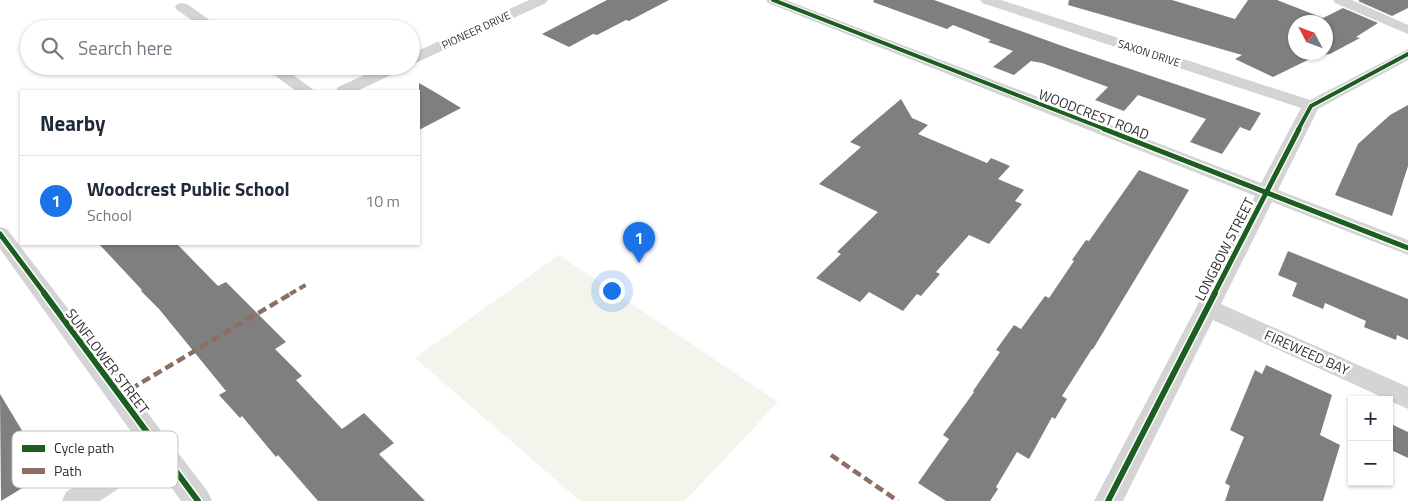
<!DOCTYPE html>
<meta charset="utf-8">
<style>
body{margin:0;font-family:"Titillium Web",sans-serif;background:#f6f6f7;color:#1f2937}
.controls{position:absolute;right:15px;bottom:15px;display:grid;overflow:hidden;border-radius:0px;box-shadow:0 1px 4px #0004}
.controls button{width:45px;height:45px;display:grid;place-items:center;padding:0;border:0;border-bottom:1px solid #e0e1e3;background:#fff;color:#1f2937;font:25px sans-serif}
.compass{position:absolute;left:1288px;top:15px;width:45px;height:45px;border-radius:50%;background:#fff;box-shadow:0 1px 4px #0004;rotate:311deg}
.you{position:absolute;left:611px;top:290px;width:18px;height:18px;margin:-12px;border:4px solid #fff;border-radius:50%;background:#1a73e8;box-shadow:0 0 0 8px #1a73e833}
.badge{display:grid;place-items:center;width:32px;height:32px;border-radius:50%;background:#1a73e8;color:#fff;font-size:16px;font-weight:700}
.pin{position:absolute;translate:-50% -41px;filter:drop-shadow(0 1px 2px #0008)}
.pin::after{content:'';position:absolute;top:26px;width:18px;height:15px;background:inherit;clip-path:polygon(0 0,100% 0,50% 100%)}
.list{margin:0;padding:0;list-style:none}
h2{display:flex;justify-content:space-between;align-items:center;height:65px;margin:0;padding:0 20px;font-size:21px}
h2 small{font-size:16px;font-weight:400;color:#747a83}
.list li{display:grid;grid-template-columns:32px 1fr auto;gap:15px;align-items:center;box-sizing:border-box;height:90px;padding:0 20px;border-top:1px solid #e0e1e3}
.list b{display:block;font-size:19px;white-space:nowrap}
.list p{margin:0;font-size:16px;white-space:nowrap;color:#747a83}
.list em{font-size:16px;font-style:normal;color:#747a83}
.icon{flex:none;width:28px;height:28px;fill:none;stroke:currentColor;stroke-width:2;stroke-linecap:round;stroke-linejoin:round}
.map{position:relative;flex:none;width:1408px;height:501px;overflow:hidden}
.search{position:absolute;background:#fff;box-shadow:0 1px 4px #0004;left:20px;top:20px;width:400px;height:55px;display:flex;align-items:center;gap:12px;box-sizing:border-box;padding:0 18px;border-radius:28px;color:#747a83;font-size:19px}
.panel{position:absolute;background:#fff;box-shadow:0 1px 4px #0004;left:20px;top:90px;width:400px;height:155px;border-radius:0px}
.map>svg:first-child{display:block}
.green{fill:#f3f5ec}
.building{fill:#7f7f7f;fill-rule:evenodd}
.lines{fill:none;stroke-linecap:round;stroke-linejoin:round}
.minor{fill:#d4d4d4;fill-rule:evenodd}
.quiet-far1{stroke:#8d6e63;stroke-width:4;stroke-dasharray:7 4;stroke-linecap:butt}
.quiet{stroke:#8d6e63;stroke-width:4.5;stroke-dasharray:9 4.5;stroke-linecap:butt}
.cycleway-far2-casing{stroke:#fff;stroke-width:6}
.cycleway-far1-casing{stroke:#fff;stroke-width:8}
.cycleway-casing{stroke:#fff;stroke-width:9}
.cycleway-far2{stroke:#1b5e20;stroke-width:4}
.cycleway-far1{stroke:#1b5e20;stroke-width:5}
.cycleway{stroke:#1b5e20;stroke-width:6}
.labels{text-anchor:middle;dominant-baseline:central;stroke-width:5;stroke-linejoin:round;paint-order:stroke}
.far-street-label{font-size:11px;fill:#303030;stroke:#fff}
.street-label{font-size:14px;fill:#303030;stroke:#fff}
.key{fill:#fff;stroke:#c1c1c1;stroke-width:1}
.key-label{font-size:14px;fill:#303030}
</style>
<div class="map">
<svg width="1408" height="501" viewBox="0 0 1408 501">
<rect width="100%" height="100%" fill="#fff"/>
<path class="green" d="M559,255L778,402L685,501H580L415,358Z"/>
<g class="building">
<path d="M607,0H669L629,21L626,20L597,35L593,34L569,47L542,34Z"/>
<path d="M874,0H934L1068,48L1261,113L1250,131L1240,127L1222,154L1190,142L1206,119L1138,95L1124,111L1095,100L1108,87L1042,63L1031,61L1014,75L993,67L1013,51L988,42L991,40L953,25L947,29L873,2Z"/>
<path d="M1069,0H1172L1235,19L1248,0H1277L1323,18L1343,8L1378,23L1356,37L1360,38L1330,54L1318,55L1273,77L1235,59L1242,55L1068,5ZM1296,22H1326V52H1296Z"/>
<path d="M1360,0H1408V8L1392,16L1358,1Z"/>
<path d="M419,83L438,94L461,108L419,130Z"/>
<path d="M901,99L912,118L928,125L918,134L987,163L991,158L1010,166L998,179L1024,190L1015,201L1022,204L989,244L969,235L936,272L940,274L921,296L917,294L903,311L869,292L860,302L816,278L841,254L837,252L878,212L819,184L861,147L850,142Z"/>
<path d="M1408,105V166L1392,216L1335,195L1358,144L1390,115Z"/>
<path d="M1139,170L1189,190L1093,349H1092L1062,396L1067,399L1055,419L1052,417L1029,459L1017,452L996,487L998,489L990,501H946L918,483L949,439L943,435L974,392L973,391L1000,352L996,350L1014,325L1021,329L1045,296L1049,298L1074,261L1072,260L1086,240L1089,241Z"/>
<path d="M99,244H177L218,286L226,282L286,342L275,349L302,376L296,380L342,429L364,413L394,443L379,454L425,501H318L278,455L276,457L242,416L240,418L219,395L226,391L159,309L141,291L142,290Z"/>
<path d="M1288,251L1408,299V340L1397,335L1396,340L1364,327L1366,321L1325,303L1323,309L1292,296L1297,283L1278,275Z"/>
<path d="M1266,365L1332,395L1320,435L1340,445L1323,501H1225L1230,486L1225,483L1244,437L1230,430L1255,370L1262,374Z"/>
<path d="M0,394L38,457L14,472L24,487L1,501Z"/>
<path d="M1389,423L1408,432V458L1389,449Z"/>
</g>
<g class="lines">
<g class="minor">
<path d="M529,0H548L546,3L411,65V54Z"/>
<path d="M766,0H786L1261,183L1301,108L982,3L980,0H1001L1310,100L1408,49V60L1318,109L1278,190L1408,240V255L1272,202L1221,304L1408,387V409L1213,320L1123,501H1094L1255,196L768,3Z"/>
<path d="M1333,0H1352L1408,25V34L1335,3Z"/>
<path d="M182,3L187,4L222,29H205L177,10L175,7L177,4Z"/>
<path d="M262,66H281L315,91H296Z"/>
<path d="M384,66H406L404,69L357,91H336L338,87Z"/>
<path d="M0,227L7,229L208,492L212,501H181L155,464L100,501H62L66,492L140,444L0,249Z"/>
</g>
<path class="quiet-far1" d="M290,294L309,283"/>
<g class="quiet">
<path d="M119,396L292,293"/>
<path d="M831,455L898,501"/>
</g>
<g class="cycleway-far2-casing">
<g id="cycleway-far2">
<path d="M773,0L1107,130"/>
<path d="M1298,130L1311,106L1408,54"/>
</g>
</g>
<g class="cycleway-far1-casing">
<g id="cycleway-far1">
<path d="M1104,129L1408,248"/>
<path d="M0,234L45,294"/>
<path d="M1214,294L1299,129"/>
</g>
</g>
<g class="cycleway-casing">
<g id="cycleway">
<path d="M44,293L198,501"/>
<path d="M1108,501L1215,293"/>
</g>
</g>
<use href="#cycleway-far2" class="cycleway-far2"/>
<use href="#cycleway-far1" class="cycleway-far1"/>
<use href="#cycleway" class="cycleway"/>
</g>
<g class="labels">
<g class="far-street-label">
<text transform="translate(476 30) rotate(-25)">PIONEER DRIVE</text>
<text transform="translate(1149 53) rotate(18)">SAXON DRIVE</text>
</g>
<g class="street-label">
<text transform="translate(1094 114) rotate(21)">WOODCREST ROAD</text>
<text transform="translate(1224 249) rotate(-63)">LONGBOW STREET</text>
<text transform="translate(1307 352) rotate(24)">FIREWEED BAY</text>
<text transform="translate(108 361) rotate(53)">SUNFLOWER STREET</text>
</g>
</g>
<rect x="12" y="431" width="166" height="57" rx="8" class="key"/>
<rect x="22" y="445" width="23" height="7" fill="#1b5e20"/>
<rect x="22" y="468" width="23" height="6" fill="#8d6e63"/>
<g class="key-label">
<text x="54" y="453">Cycle path</text>
<text x="54" y="476">Path</text>
</g>
</svg>
<div class="controls">
<button>+</button>
<button>−</button>
</div>
<svg class="compass" viewBox="-18 -18 36 36"><path d="M0-13l5 13h-10z" fill="#e53935"/><path d="M0 13l5-13h-10z" fill="#747a83"/></svg>
<div class="you"></div>
<div class="pin badge" style="left:639px;top:263px">1</div>
<div class="search"><svg class="icon" aria-label="search" viewBox="0 0 24 24"><circle cx="10" cy="10" r="6"/><path d="M15 15l6 6"/></svg>Search here</div>
<section class="panel">
<h2>Nearby<small></small></h2>
<ul class="list">
<li><span class="badge">1</span><div><b>Woodcrest Public School</b><p>School</p></div><em>10 m</em></li>
</ul>
</section>
</div>
